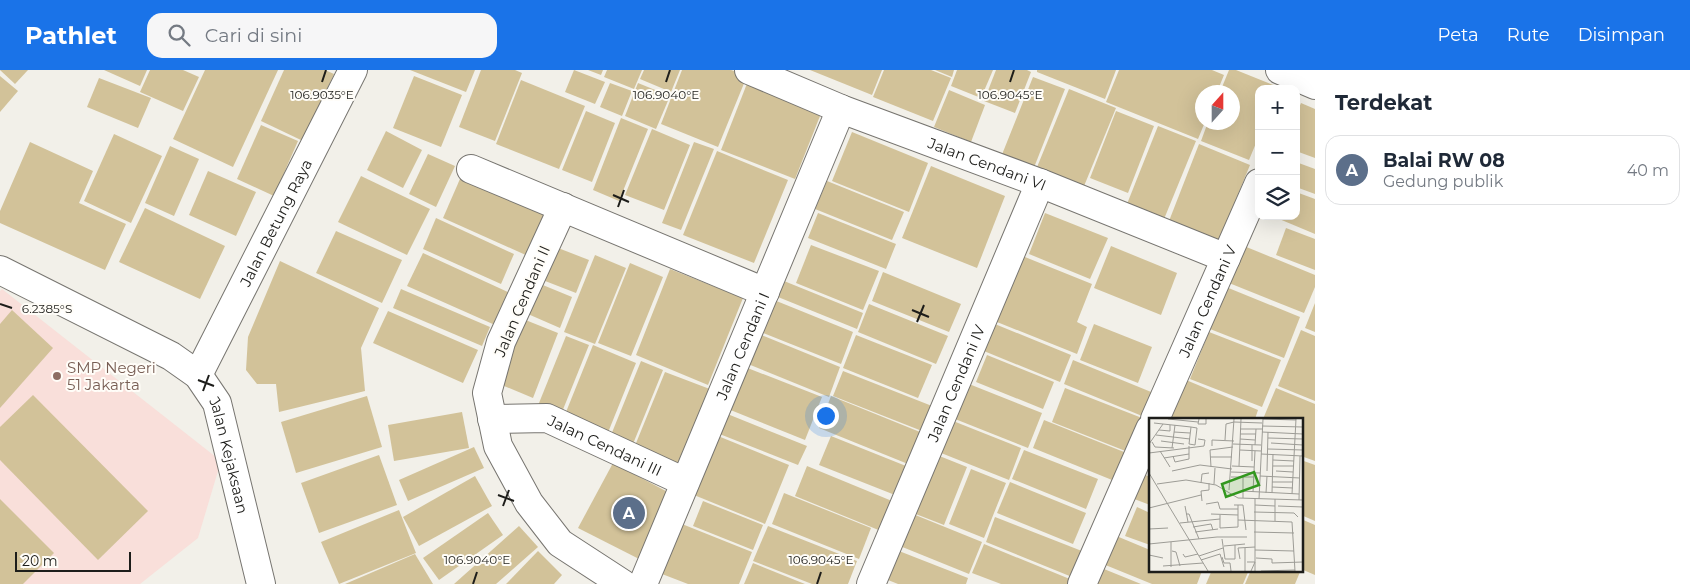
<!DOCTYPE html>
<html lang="id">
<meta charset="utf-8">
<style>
body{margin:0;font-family:Montserrat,sans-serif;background:#f6f6f7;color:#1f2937}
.controls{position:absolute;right:15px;top:15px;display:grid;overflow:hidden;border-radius:10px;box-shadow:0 5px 20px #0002}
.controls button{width:45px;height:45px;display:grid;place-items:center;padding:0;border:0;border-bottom:1px solid #e0e1e3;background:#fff;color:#1f2937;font:25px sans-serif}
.compass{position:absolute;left:1195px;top:15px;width:45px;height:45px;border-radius:50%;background:#fff;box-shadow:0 5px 20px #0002;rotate:21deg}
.scale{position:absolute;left:15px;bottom:12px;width:116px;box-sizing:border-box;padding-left:5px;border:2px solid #1d1d1a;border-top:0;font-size:14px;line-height:18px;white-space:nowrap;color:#1d1d1a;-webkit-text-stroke:4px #fffdf8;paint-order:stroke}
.you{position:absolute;left:825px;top:345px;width:18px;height:18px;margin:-12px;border:4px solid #fff;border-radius:50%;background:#1a73e8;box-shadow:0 0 0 8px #1a73e833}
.badge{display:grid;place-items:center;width:32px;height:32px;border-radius:50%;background:#1a73e8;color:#fff;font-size:16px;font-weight:700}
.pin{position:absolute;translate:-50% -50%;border:2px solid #fff;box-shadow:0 1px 5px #0006}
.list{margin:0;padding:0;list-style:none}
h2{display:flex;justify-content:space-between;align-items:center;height:65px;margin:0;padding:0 20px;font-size:21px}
h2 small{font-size:16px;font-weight:400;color:#747a83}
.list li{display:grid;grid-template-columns:32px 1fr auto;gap:15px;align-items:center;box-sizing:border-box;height:70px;margin:0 10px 10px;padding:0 10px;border:1px solid #e0e1e3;border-radius:15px}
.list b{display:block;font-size:19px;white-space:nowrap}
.list p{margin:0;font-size:16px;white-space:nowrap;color:#747a83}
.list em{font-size:16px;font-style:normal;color:#747a83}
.icon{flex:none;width:28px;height:28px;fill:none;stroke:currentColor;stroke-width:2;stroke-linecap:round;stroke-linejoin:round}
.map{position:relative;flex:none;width:1315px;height:514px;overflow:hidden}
header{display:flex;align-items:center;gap:30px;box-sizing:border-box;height:70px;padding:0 25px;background:#1a73e8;color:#fff}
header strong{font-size:24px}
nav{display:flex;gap:28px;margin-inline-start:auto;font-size:18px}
.search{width:350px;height:45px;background:#f6f6f7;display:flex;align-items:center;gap:12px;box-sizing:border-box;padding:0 18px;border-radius:15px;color:#747a83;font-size:19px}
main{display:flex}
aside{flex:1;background:#fff}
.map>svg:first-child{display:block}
.education{fill:#f9dfda}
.building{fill:#d2c299}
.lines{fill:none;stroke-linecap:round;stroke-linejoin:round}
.street-casing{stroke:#777570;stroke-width:30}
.secondary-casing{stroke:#777570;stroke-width:30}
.street{stroke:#fff;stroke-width:28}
.secondary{stroke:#fff;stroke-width:28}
.ticks{fill:none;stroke:#1d1d1a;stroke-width:2}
.education-dot{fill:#8d6e63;stroke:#fffdf8;stroke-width:2}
.labels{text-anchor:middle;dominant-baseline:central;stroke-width:4;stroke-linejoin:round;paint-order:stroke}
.street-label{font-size:15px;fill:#1d1d1a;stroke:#fffdf8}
.education-label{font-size:15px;fill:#785e54;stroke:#fffdf8;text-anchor:start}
.inset-road{fill:none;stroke:#9d9c96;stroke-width:1}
.view{fill:#32971e;fill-opacity:0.15;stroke:#32971e;stroke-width:2.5}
.inset-edge{fill:none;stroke:#1d1d1a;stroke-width:2.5}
.ticks-label{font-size:12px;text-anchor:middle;fill:#1d1d1a;stroke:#fffdf8;stroke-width:4;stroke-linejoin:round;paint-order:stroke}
</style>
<header>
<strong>Pathlet</strong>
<div class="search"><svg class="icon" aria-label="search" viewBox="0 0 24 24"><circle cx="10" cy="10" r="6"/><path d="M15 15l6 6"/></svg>Cari di sini</div>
<nav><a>Peta</a><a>Rute</a><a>Disimpan</a></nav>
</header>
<main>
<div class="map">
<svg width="1315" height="514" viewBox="0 0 1315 514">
<rect width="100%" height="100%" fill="#f2f0e9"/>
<path class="education" d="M2,219L221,391L198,468L140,514H0V221Z"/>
<g class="building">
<path d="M0,0H28L15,14Z"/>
<path d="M104,0H147L140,16Z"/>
<path d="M150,0H183L199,7L183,41L140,22Z"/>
<path d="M205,0H278L233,97L173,69Z"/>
<path d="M284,0H325L334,4L303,71L261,51Z"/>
<path d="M410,0H475L466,22Z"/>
<path d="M481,0H515L522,3L495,71L459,57Z"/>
<path d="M574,0L605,12L595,34L565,22Z"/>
<path d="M588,0H603L601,5Z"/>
<path d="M607,0H642L634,19L604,7Z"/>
<path d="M644,0H680L671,22L640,9Z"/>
<path d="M682,0H731L747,6L718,77L661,54Z"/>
<path d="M810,0H882L872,25Z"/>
<path d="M884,0H931L951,8L933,51L873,27Z"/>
<path d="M935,0H954L952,7Z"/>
<path d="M957,0H993L981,28L951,16Z"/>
<path d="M996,0H1027L1031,2L1015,43L984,31Z"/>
<path d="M1037,0H1116L1105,29L1037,2Z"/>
<path d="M1119,0H1212L1224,5L1217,22H1202V52H1205L1198,69L1106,32Z"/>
<path d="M1229,0H1236L1278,17V19H1259V66L1249,90L1201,71L1208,52H1232V22H1220Z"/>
<path d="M0,6L18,21L0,42Z"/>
<path d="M414,6L462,25L441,77L393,58Z"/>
<path d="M1033,7L1065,19L1033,100L1001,87Z"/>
<path d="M99,8L151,28L138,58L87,37Z"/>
<path d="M521,10L585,36L559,99L496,74Z"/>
<path d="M748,11L822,41L795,109L721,80Z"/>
<path d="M610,13L632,21L622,46L600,37Z"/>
<path d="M638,13L670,26L656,59L625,46Z"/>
<path d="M1069,19L1116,38L1082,121L1035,102Z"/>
<path d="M949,20L985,35L971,72L934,57Z"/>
<path d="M1301,33L1315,39V88L1296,81V45Z"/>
<path d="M586,41L615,53L592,112L562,100Z"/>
<path d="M1116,41L1154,56L1128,123L1090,108Z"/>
<path d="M621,48L648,59L619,131L593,120Z"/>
<path d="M261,55L298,71L274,126L237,109Z"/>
<path d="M1158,56L1196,71L1162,154L1125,139Z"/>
<path d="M652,59L690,75L664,140L625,125Z"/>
<path d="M386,61L422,80L403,118L367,100Z"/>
<path d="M852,62L928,93L909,142L832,111Z"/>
<path d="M114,64L162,86L131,153L84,131Z"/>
<path d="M30,72L93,101L79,133L126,154L105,200L0,153V141Z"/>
<path d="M694,72L714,79L681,160L662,153Z"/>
<path d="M1199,74L1250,95L1219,171L1169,151Z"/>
<path d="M170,76L199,89L174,146L145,133Z"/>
<path d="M717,81L788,110L754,193L683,165Z"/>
<path d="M428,84L455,96L436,137L409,124Z"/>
<path d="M1296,92L1315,99V124L1296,117Z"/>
<path d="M931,96L1005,126L977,198L902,168Z"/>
<path d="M208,101L256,122L236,166L189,145Z"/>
<path d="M463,102L548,141L528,186L443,148Z"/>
<path d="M361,106L430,139L407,185L338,152Z"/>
<path d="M827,111L904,142L892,170L815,139Z"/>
<path d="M1296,122L1315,129V164L1272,146H1296Z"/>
<path d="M145,138L225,176L200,229L119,192Z"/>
<path d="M818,143L896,174L886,199L808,168Z"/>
<path d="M1045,143L1108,168L1090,209L1029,184Z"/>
<path d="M436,148L514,184L501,214L423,179Z"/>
<path d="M1286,158L1315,169V200L1276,185Z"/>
<path d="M336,161L402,190L382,233L316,203Z"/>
<path d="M811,175L879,201L863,240L796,213Z"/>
<path d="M553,176L589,190L576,223L540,209Z"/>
<path d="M1111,176L1177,203L1161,245L1094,218Z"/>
<path d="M1244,176L1315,205V217L1304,243L1229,213Z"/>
<path d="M423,183L510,223L495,255L407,216Z"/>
<path d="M1015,183L1092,214L1077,252L1087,257L1077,284L997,252L1008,224Z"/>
<path d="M595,185L626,198L595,274L564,262Z"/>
<path d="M280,191L379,238L361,278L365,321L279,342L276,314H257L246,300L248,267Z"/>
<path d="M630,193L663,207L631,286L598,273Z"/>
<path d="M670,199L743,228L708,315L636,285Z"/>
<path d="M883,202L961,234L949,262L872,231Z"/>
<path d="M533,211L572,227L560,258L521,241Z"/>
<path d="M784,211L863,243L857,259L778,227Z"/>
<path d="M1226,217L1300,247L1284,288L1210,259Z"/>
<path d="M401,219L490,257L482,276L393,238Z"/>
<path d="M774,230L853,262L841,294L761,262Z"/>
<path d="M1315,233V262L1305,258Z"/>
<path d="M869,234L948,266L936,294L858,262Z"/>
<path d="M12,240L53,278L0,338V254Z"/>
<path d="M388,241L478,280L463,313L373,273Z"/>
<path d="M523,249L558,263L533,328L497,313Z"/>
<path d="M990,252L1071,285L1060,312L979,279Z"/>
<path d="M1094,254L1152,277L1138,313L1080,290Z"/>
<path d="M1301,260L1315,266V331L1278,316Z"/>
<path d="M1209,262L1281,290L1262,337L1190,309Z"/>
<path d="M759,264L840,297L829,327L748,294Z"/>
<path d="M856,265L932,295L918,328L843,298Z"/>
<path d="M566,266L589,275L560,347L537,338Z"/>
<path d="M593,275L636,293L607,365L564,347Z"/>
<path d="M987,285L1054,312L1043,339L976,312Z"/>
<path d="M1073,290L1156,324L1147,348L1064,314Z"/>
<path d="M641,291L663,300L633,374L611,365Z"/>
<path d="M745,297L822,327L805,370L728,339Z"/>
<path d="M843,301L932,336L922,361L833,326Z"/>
<path d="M665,302L715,321L683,403L632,383Z"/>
<path d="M1186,310L1258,340L1255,349H1170Z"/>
<path d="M964,312L1042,343L1028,378L950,347Z"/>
<path d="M1065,318L1142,348L1128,382L1052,352Z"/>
<path d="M1276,318L1315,334V391L1301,386V349H1263Z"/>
<path d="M33,325L148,441L98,490L0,390V357Z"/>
<path d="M367,326L382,377L296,403L281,352Z"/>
<path d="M831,326L920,362L908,394L819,358Z"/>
<path d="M462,342L469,378L394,391L388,355Z"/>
<path d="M725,343L807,376L798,395L717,363Z"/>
<path d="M943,347L1021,378L1009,410L931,379Z"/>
<path d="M1044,350L1129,384L1117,412L1033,378Z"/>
<path d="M718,366L789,395L765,454L694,425Z"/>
<path d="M831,366L906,396L895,425L819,395Z"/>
<path d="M474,377L484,398L408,431L399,410Z"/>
<path d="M1024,380L1098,409L1086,439L1012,409Z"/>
<path d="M932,383L967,397L944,455L908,441Z"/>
<path d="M379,385L397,435L319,463L301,413Z"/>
<path d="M1301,390L1315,395V451L1301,445Z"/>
<path d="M613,393L679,428L645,492L578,458Z"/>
<path d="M807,396L892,431L881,461L795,426Z"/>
<path d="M971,399L1006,413L984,468L949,454Z"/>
<path d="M1139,402L1150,407V435L1129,427Z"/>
<path d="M475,406L492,436L419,476L403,447Z"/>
<path d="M1010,412L1086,443L1073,474L997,443Z"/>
<path d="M784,423L871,458L859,489L772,454Z"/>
<path d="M0,429L54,483L23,514H0Z"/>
<path d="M703,431L763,455L753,480L693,456Z"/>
<path d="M1137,437L1150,443V475L1125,466Z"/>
<path d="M399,440L416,483L339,514L321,472Z"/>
<path d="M903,440L982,472L969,504L890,472Z"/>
<path d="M488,443L503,465L439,510L423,488Z"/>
<path d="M995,447L1087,483L1077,509L986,472Z"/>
<path d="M1301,449L1315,455V505L1301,499Z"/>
<path d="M682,454L752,482L739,514H688L662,504Z"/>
<path d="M519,456L538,477L496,514H454Z"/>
<path d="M768,456L857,491L848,514H812L753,491Z"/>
<path d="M1114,465L1150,480V500L1202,501L1197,514H1152L1103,494Z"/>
<path d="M984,474L1082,514H1001L972,503Z"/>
<path d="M538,481L562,505L554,514H506Z"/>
<path d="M899,481L968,508L966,514H898L888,510Z"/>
<path d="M415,484L433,514H345Z"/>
<path d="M753,493L805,514H744Z"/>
<path d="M1099,497L1141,514H1092Z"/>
<path d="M1212,500H1249L1243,514H1206Z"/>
<path d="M1251,500H1296L1300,502L1295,514H1245Z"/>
</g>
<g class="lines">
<g class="street-casing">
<g id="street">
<path id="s1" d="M749,0L841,39L1040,113L1226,188"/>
<path d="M1280,0L1315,15"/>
<path d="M471,99L765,222"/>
<path d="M563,137L501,272L487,323L498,376L529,433L560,473L623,514"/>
<path id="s2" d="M198,305L353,0"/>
<path id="s3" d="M492,349L547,348L685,412"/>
<path id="s4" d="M1155,349L1259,113"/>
<path id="s5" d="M643,514L841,39"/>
<path id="s6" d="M871,514L1040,113"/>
<path d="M1082,514L1150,359"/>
</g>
</g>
<g class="secondary-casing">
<g id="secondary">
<path id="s7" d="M0,200L171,286L198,305L217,333L261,514"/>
</g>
</g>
<use href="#street" class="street"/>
<use href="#secondary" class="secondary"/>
</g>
<path class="ticks" d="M322,12L326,0M666,12L670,0M1010,12L1014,0M613,125L629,132M618,137L624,120M0,234L12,238M912,240L929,247M917,252L924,235M198,310L214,316M203,321L209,305M498,425L514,431M503,436L509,420M473,514L477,502M817,514L821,502"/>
<circle class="education-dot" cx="57" cy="306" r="5"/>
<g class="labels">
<g class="street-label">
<text stroke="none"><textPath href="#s1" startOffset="256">Jalan Cendani VI</textPath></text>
<text stroke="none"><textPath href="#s2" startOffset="171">Jalan Betung Raya</textPath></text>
<text transform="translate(522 231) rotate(-67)">Jalan Cendani II</text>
<text stroke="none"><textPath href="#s4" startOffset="129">Jalan Cendani V</textPath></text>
<text stroke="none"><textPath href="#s5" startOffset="258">Jalan Cendani I</textPath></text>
<text stroke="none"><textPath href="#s6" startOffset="218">Jalan Cendani IV</textPath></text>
<text stroke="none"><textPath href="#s3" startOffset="119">Jalan Cendani III</textPath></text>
<text stroke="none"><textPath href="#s7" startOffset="312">Jalan Kejaksaan</textPath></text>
</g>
<g class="education-label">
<text x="67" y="297">SMP Negeri<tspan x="67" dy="17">51 Jakarta</tspan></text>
</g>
</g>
<g transform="translate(1149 348)">
<rect width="154" height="154" fill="#f2f0e9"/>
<path class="inset-road" d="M19,1L49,4M50,1L49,6H57V1M114,1L147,2M85,4L113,5M5,5L14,6L42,9L48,10L46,27L40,26L42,9M113,8L154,9M91,11H113M10,12L21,13V7M25,14L41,15M113,14L154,16M91,16H107M7,17L41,21M119,20L154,21M91,21L106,22M76,22L77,6L85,4M12,23L35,26M3,24L6,29L25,30M122,25L154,27M0,26L14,6M84,26L112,27M106,27L107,11M63,28V22L85,23M23,30L26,7M119,31L154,32M91,32L112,33M11,33L21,49M0,35L55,28L56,22L49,21M112,36L154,38M24,38L26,44L40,41V28M61,39H83M15,40L40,36M124,42L145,43M103,43V27M83,48L105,49M90,48L92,1M124,48H144M62,49L61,32L84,29M23,53L51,47L83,51M118,53L119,14M127,53L144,54M82,54L111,55M0,55L59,153M111,58L151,60M82,59H105M123,64H144M52,65L53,56L60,55M8,66L37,62L67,67L89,80L154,82M65,66L66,50M123,69L144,70M80,72L85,1M93,73L150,76M104,74L106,33M117,75L118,58M123,75L124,36M143,76L147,1M94,80V59M106,81V153M110,81L114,1M150,82L151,38M53,83L52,73L60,72V65M57,86L69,84L71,91H89M85,87H94L97,112M106,87L126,88M36,88L39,104M129,88L154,89M0,90L52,77M105,94L145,95L149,99M37,96H40L50,121M62,96L89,97M71,97V110L89,109V87M89,102L143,104M126,103V81M143,104L146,153M31,105L71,101M44,109L62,106L64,112M0,111L19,110M46,114L69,111M105,114L145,115M73,121L76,141H86V127M22,124V149M0,126L68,119H98M0,126V137L14,140M75,128L96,126M96,130V153M106,132L145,133M23,133L27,134L31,148M34,136L36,139L49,136M50,138L74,130M73,139L75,145H81L82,153M107,140L123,141V145L154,144M91,141L89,130L106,129M52,142L71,136L75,149M98,144H106L102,153M14,148L54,145M112,153L146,152"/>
<path class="view" d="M105,54L110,67L77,79L73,66Z"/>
<rect width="154" height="154" class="inset-edge"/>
</g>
<g class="ticks-label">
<text x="322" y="29">106.9035°E</text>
<text x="666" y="29">106.9040°E</text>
<text x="1010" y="29">106.9045°E</text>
<text x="47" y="243">6.2385°S</text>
<text x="477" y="494">106.9040°E</text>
<text x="821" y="494">106.9045°E</text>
</g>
</svg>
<div class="controls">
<button>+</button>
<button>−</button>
<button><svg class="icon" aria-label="layers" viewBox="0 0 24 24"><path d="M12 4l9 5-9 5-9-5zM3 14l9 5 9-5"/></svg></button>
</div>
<svg class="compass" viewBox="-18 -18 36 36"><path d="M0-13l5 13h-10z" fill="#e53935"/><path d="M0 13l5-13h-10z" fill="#747a83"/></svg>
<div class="scale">20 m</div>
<div class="you"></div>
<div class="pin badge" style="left:629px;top:443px;background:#5c6f8a">A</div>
</div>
<aside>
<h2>Terdekat<small></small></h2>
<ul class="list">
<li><span class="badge" style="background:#5c6f8a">A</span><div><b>Balai RW 08</b><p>Gedung publik</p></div><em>40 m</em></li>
</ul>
</aside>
</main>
